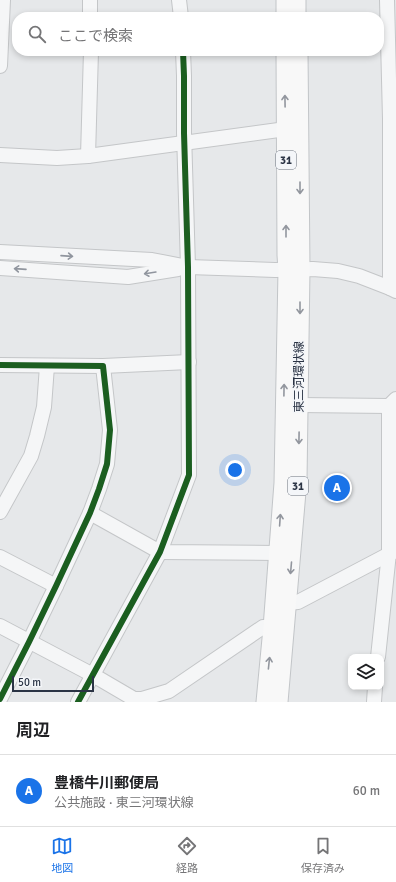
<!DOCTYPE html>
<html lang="ja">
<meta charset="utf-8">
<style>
body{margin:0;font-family:Signika,"Noto Sans JP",sans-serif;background:#f2f2f2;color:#202124}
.controls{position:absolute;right:12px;bottom:12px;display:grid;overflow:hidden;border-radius:8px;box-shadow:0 2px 6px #0003}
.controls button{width:36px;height:36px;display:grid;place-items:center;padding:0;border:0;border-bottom:1px solid #e0e0e0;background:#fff;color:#202124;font:20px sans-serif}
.scale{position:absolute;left:12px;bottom:10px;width:82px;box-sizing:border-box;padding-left:4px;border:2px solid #2b3445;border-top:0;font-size:11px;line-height:14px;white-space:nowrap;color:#2b3445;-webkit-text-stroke:3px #f4f6f9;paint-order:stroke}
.you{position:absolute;left:235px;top:470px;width:14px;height:14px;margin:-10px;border:3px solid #fff;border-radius:50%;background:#1a73e8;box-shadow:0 0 0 6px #1a73e833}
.badge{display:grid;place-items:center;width:26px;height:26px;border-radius:50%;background:#1a73e8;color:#fff;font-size:13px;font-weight:700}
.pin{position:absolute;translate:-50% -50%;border:2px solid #fff;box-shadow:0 1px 4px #0006}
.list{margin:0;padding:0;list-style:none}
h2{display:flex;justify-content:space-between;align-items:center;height:52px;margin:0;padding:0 16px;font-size:17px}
h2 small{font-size:13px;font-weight:400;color:#757577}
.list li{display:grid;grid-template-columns:26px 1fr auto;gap:12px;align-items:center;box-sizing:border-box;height:72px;padding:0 16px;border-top:1px solid #e0e0e0}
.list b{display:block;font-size:15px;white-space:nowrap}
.list p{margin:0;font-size:13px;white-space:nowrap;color:#757577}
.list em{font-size:13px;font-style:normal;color:#757577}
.icon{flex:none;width:22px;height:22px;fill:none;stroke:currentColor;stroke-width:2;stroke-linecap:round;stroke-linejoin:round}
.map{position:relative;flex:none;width:396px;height:702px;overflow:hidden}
.search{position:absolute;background:#fff;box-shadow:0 2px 6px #0003;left:12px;right:12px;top:12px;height:44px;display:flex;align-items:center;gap:10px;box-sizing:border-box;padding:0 14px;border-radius:16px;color:#757577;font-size:15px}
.sheet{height:124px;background:#fff}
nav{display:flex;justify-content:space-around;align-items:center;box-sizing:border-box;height:56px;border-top:1px solid #e0e0e0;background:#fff;font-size:11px;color:#757577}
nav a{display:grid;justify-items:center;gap:2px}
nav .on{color:#1a73e8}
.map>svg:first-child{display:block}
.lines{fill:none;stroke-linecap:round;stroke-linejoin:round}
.minor-casing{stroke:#c4c6c8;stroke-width:16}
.major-casing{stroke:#c2c5c8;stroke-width:19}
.minor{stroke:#f5f6f7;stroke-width:14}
.major{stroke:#f8f8f8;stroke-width:17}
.cycleway-casing{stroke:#f4f6f9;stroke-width:8}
.cycleway{stroke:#1b5e20;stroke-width:6}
.oneway{stroke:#92969e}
.oneway2{stroke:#90959e}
.labels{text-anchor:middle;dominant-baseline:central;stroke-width:3;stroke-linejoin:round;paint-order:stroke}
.shield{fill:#f4f6f9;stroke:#676e7b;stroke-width:1}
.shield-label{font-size:11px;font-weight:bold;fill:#2b3445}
.street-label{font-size:12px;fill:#2b3445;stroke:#f4f6f9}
</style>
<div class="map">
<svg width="396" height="702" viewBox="0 0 396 702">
<rect width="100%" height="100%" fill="#e6e8ea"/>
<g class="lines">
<g class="minor-casing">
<g id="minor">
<path d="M90,0V17"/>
<path d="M179,0L181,17"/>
<path d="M387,0L390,119V288"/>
<path d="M0,66L3,0"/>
<path d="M0,155L57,158L88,156L286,129"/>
<path d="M88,156L91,51"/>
<path d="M0,252L152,260L188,267L275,270L313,269L338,271L359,276L390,288L396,291"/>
<path d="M0,268L128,277L178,269"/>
<path d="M0,365L103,366L110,430L107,464L99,489L90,513L56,586L29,642L0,699"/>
<path d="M103,366L189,362"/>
<path d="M299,405L389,406L395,411"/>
<path d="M0,512L31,456L37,436L44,407L47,366"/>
<path d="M90,513L160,552L277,553"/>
<path d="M0,557L56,586"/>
<path d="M288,603L298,602L395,551"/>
<path d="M0,626L93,675L134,699H142L169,691L263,627L272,628"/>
<path d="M378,657L389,553V406L396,399"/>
<path d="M78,702L160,552L189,475L188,267L184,133V76L183,51"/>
<path d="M374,702L375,687"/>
</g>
</g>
<g class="major-casing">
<g id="major">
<path d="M285,0V17"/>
<path d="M297,17V0"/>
<path d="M265,702L272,628L283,483L287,270L286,255L285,51"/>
<path d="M279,702L298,480L301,269L299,51"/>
</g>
</g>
<use href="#minor" class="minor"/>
<use href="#major" class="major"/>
<g class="cycleway-casing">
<g id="cycleway">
<path d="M0,365L103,366L110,430L107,464L99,489L90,513L56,586L29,642L0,699"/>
<path d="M78,702L160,552L189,475L188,267L184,133V76L183,51"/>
</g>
</g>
<use href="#cycleway" class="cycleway"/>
</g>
<defs><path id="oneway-shaft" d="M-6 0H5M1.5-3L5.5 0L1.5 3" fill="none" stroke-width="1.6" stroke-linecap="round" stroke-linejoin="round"/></defs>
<g class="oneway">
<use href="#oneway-shaft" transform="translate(285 101) rotate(-91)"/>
<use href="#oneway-shaft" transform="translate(300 188) rotate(90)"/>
<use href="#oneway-shaft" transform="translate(286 231) rotate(-90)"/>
<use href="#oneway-shaft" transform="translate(300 308) rotate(90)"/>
<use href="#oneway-shaft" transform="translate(284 390) rotate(-89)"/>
<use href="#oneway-shaft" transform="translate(299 438) rotate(91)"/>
<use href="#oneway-shaft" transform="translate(280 520) rotate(-86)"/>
<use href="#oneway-shaft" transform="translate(291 568) rotate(95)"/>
<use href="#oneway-shaft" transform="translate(269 663) rotate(-84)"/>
</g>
<g class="oneway2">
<use href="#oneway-shaft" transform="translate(67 256) rotate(4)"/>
<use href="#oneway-shaft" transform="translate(20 269) rotate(-176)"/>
<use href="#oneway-shaft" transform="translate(150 273) rotate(171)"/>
</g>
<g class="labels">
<g class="shield">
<rect x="276" y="151" width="20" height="18" rx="3"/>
<rect x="288" y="477" width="20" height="18" rx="3"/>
</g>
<g class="shield-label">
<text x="286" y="160">31</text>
<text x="298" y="486">31</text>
</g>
<g class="street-label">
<text transform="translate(299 377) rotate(-90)">東三河環状線</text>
</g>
</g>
</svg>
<div class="controls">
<button><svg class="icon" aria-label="layers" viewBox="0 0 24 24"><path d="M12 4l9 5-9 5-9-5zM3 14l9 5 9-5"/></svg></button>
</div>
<div class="scale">50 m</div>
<div class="you"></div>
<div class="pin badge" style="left:337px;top:488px">A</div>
<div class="search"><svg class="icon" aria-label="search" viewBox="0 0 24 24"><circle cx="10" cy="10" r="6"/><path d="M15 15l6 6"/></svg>ここで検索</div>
</div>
<section class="sheet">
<h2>周辺<small></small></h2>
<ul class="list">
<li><span class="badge">A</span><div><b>豊橋牛川郵便局</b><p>公共施設 · 東三河環状線</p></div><em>60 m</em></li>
</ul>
</section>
<nav>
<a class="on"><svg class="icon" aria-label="map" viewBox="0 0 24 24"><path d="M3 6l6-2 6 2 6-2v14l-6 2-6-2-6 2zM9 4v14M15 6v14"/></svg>地図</a>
<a><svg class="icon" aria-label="directions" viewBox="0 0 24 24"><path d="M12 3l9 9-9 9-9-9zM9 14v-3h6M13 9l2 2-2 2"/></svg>経路</a>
<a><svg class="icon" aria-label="saved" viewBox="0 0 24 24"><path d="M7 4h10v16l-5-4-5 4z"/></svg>保存済み</a>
</nav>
